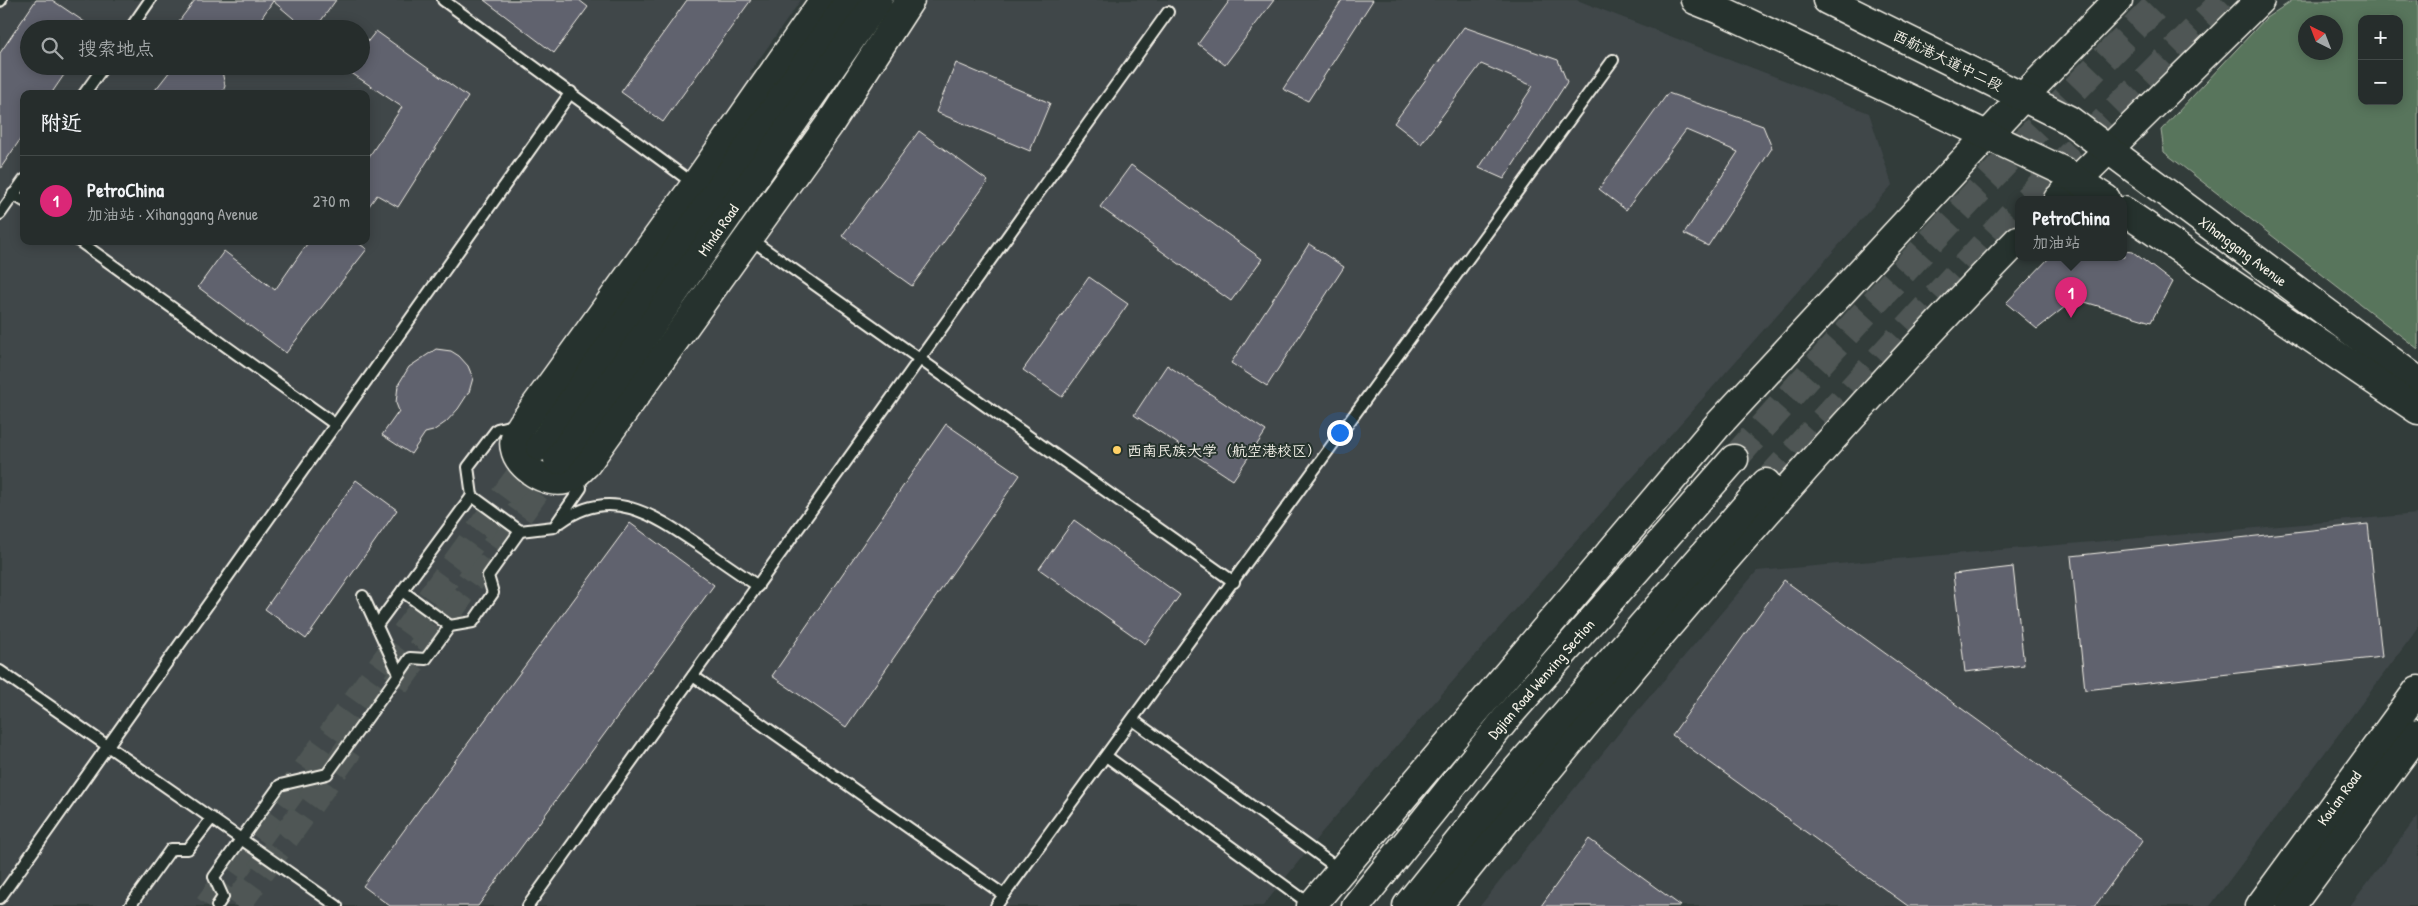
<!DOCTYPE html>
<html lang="zh">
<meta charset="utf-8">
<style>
body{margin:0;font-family:"Patrick Hand","LXGW WenKai TC",sans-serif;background:#2e3534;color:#f1f3f6}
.controls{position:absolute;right:15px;top:15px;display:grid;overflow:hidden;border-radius:10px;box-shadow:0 2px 12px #0003}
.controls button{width:45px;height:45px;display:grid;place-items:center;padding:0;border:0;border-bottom:1px solid #424948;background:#262d2c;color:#f1f3f6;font:25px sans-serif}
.compass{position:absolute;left:2298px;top:15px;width:45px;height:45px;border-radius:50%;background:#262d2c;box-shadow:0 2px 12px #0003;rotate:318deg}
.you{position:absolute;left:1339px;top:432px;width:18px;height:18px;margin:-12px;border:4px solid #fff;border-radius:50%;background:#1a73e8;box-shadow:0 0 0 8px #1a73e833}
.badge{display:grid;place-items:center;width:32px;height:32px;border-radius:50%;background:#db2777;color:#fff;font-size:16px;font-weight:700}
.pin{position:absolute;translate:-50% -41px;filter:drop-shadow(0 1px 2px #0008)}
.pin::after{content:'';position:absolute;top:26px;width:18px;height:15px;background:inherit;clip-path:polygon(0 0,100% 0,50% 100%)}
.popup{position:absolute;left:2015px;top:196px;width:112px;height:65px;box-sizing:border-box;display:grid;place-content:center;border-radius:10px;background:#262d2c;filter:drop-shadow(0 1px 4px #0005);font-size:16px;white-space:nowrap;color:#a4a8a9}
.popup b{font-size:19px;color:#f1f3f6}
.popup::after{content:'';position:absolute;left:50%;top:100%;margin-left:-10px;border:10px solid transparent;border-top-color:#262d2c}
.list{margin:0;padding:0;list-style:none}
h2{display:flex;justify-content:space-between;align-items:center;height:65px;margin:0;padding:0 20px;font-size:21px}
h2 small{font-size:16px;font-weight:400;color:#a4a8a9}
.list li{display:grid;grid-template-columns:32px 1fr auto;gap:15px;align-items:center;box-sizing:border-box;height:90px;padding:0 20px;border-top:1px solid #424948}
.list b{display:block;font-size:19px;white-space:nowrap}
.list p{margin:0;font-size:16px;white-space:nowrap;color:#a4a8a9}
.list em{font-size:16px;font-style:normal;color:#a4a8a9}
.icon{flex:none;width:28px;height:28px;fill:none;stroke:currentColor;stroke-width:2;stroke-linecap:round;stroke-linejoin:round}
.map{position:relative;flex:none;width:2418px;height:906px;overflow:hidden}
.search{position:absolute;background:#262d2c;box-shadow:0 2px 12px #0003;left:20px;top:20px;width:350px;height:55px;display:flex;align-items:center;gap:12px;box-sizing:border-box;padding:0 18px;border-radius:28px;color:#a4a8a9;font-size:19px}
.panel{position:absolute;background:#262d2c;box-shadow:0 2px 12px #0003;left:20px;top:90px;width:350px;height:155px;border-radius:10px}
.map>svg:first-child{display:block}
.built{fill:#40474a;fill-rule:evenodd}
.green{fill:#59745b;stroke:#a6b2a2;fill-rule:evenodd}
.building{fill:#61626e;stroke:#f4f1e8}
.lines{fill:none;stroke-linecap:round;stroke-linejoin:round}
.secondary-tunnel{stroke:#4f5754;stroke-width:28;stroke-dasharray:28 14;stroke-linecap:butt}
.primary-tunnel{stroke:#4f5754;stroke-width:28;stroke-dasharray:28 14;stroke-linecap:butt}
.lane-casing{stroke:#f4f1e8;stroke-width:14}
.secondary-casing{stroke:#f4f1e8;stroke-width:31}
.primary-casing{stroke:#f4f1e8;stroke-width:31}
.lane{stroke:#26332d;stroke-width:10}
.secondary{stroke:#26332d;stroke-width:28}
.primary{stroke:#26332d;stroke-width:28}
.poi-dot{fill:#ffd166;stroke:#26332d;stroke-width:2}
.labels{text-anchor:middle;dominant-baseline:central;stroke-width:4;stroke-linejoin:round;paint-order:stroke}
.street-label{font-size:15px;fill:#f4f1e8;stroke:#26332d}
.poi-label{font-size:15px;fill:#f4f1e8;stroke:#26332d;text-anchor:start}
</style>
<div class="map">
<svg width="2418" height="906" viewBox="0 0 2418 906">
<rect width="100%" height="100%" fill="#323c3a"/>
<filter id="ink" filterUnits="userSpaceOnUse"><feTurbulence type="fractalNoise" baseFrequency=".02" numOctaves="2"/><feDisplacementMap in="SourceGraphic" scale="10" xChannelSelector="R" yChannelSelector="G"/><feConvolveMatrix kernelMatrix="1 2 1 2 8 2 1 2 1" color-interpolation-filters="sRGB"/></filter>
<g filter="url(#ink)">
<g class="built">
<path d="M0,0H801L750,72L767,82L526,437L567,466L817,118L835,129L924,0H1577L1869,113L1892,185L1500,627L1322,832L1263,906H0ZM29,29H361V66H29ZM24,94H366V241H24Z"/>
<path d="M2418,514V628L2210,906H1480L1623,728L1757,571Z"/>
<path d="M2418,816V906H2350Z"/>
</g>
<path class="green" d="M2293,0H2418V349L2164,152L2161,130L2266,18ZM2362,19H2399V101H2362ZM2306,22H2336V52H2306Z"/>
<g class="building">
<path d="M36,0H52L95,29H29V66H70L51,94H24V134L0,169V53Z"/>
<path d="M195,0H336L315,29H306L273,1L254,29H173Z"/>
<path d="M484,0H579L588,7L554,53Z"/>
<path d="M687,0H751L663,122L621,92Z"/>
<path d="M1230,0H1274L1225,65L1198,44Z"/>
<path d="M1342,0H1373L1308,101L1283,89Z"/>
<path d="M1464,27L1558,60L1567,82L1504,179L1479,168L1533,86L1481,64L1421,144L1394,123Z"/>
<path d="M376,31L468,97L398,207L377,195L366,210V161L402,107L341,66H361V50Z"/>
<path d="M956,63L1050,103L1030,151L936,112Z"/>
<path d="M174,66H221L225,86L222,94H152Z"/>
<path d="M1668,93L1763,126L1772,148L1708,246L1684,234L1738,152L1686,130L1626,210L1599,189Z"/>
<path d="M919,131L988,181L912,286L842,236Z"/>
<path d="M1131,165L1262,259L1231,301L1100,207Z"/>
<path d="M309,241H355L367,249L286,353L198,287L224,251L275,290Z"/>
<path d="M1309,244L1344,267L1267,386L1231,363Z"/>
<path d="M2124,251L2133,252L2172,282L2151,322L2075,299L2037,329L2006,303L2050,257H2124Z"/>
<path d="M1089,277L1128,304L1062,397L1023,370Z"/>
<path d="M436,349L451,351L459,356L468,366L473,378L469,392L458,409L446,422L433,431L425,433L411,454L382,435L399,411L396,403L398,385L409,367Z"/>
<path d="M1167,365L1266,431L1233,480L1134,415Z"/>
<path d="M946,424L1020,475L846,727L772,676Z"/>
<path d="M356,480L397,510L306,639L265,609Z"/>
<path d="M1074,520L1180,595L1145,644L1039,569Z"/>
<path d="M630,523L714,585L478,906H390L363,886Z"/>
<path d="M2368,524L2382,657L2085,690L2071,556Z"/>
<path d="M2013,567L2024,665L1965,672L1953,574Z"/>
<path d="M1784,580L2143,840L2095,906H1908L1672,735Z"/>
<path d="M1589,839L1681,906H1541Z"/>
</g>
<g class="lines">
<g class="secondary-tunnel">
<path d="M396,684L558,460"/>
<path d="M208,906L539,449"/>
<path d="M236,906L349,749"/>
</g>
<g class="primary-tunnel">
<path d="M2027,199L2225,0"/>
<path d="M1734,459C1872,302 2015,149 2162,0"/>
<path d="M1766,483L2018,208"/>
</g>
<g class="lane-casing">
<g id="lane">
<path d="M443,0L694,184"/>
<path d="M0,1L1,0"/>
<path d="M130,29L150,0"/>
<path d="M84,94L104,66"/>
<path d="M13,194L24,201"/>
<path d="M0,214L24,180"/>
<path d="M749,238L1234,582"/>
<path d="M79,241L336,425"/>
<path d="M517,424L497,429L468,467L472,496L520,531L554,527L581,488L579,474"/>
<path d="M561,522C610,485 654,515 697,544C717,558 737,572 758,586"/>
<path d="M402,591L450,626"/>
<path d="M377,625L472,496"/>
<path d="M0,671L337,906"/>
<path d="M399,674L410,658L426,659L450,626L473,622L493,593L488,576L520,531"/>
<path d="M693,676L1004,895"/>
<path d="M1133,720L1340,870"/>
<path d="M1106,756L1311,905"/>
<path d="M0,898L571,92"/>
<path d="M130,906L171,849H188L212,818"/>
<path d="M217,906L223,897L214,877L280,785L327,774L399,674L363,596"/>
<path d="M528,906L1168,12"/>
<path d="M996,906L1613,60"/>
</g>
</g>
<g class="secondary-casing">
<g id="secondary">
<path d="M824,0L695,185L523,423C518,431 512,439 515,449C518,467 547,485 565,480C573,478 581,469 587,463L829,125L910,0"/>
<path d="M2058,199L2260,0"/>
<path d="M540,447L850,0"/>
<path d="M558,460L878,0"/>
<path d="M1311,906L1717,426L2023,97L2118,0"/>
<path d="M1437,906C1621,676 1813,451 2018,240"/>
<path d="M2260,906L2418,690"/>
<path d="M2291,906L2418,733"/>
</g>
</g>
<g class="primary-casing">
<g id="primary">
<path d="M1695,0L1725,12L2063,171L2106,199"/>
<path d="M1827,0L2069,120L2418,381"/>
<path d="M2124,211L2418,410"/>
<path d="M1356,906L1509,715L1734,459"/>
<path d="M1407,906L1513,774L1766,483"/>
</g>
</g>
<use href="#lane" class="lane"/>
<use href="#secondary" class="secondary"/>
<use href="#primary" class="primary"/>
</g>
</g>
<circle class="poi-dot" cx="1117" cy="450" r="5"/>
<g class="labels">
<g class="street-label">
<text transform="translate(1948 60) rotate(26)">西航港大道中二段</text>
<text transform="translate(718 230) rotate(-55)">Minda Road</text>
<text transform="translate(2243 251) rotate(37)">Xihanggang Avenue</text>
<text transform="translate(1541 679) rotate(-49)">Dajian Road Wenxing Section</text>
<text transform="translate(2339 798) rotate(-54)">Kou'an Road</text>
</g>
<g class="poi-label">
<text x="1127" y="450">西南民族大学（航空港校区）</text>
</g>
</g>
</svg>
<div class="controls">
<button>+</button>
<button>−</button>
</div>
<svg class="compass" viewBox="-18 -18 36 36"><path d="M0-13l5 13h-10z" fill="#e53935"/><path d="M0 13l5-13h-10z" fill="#a4a8a9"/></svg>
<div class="you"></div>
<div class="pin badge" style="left:2071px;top:318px">1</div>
<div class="popup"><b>PetroChina</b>加油站</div>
<div class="search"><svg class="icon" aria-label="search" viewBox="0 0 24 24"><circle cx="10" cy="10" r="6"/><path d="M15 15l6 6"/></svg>搜索地点</div>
<section class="panel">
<h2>附近<small></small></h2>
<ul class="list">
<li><span class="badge">1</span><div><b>PetroChina</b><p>加油站 · Xihanggang Avenue</p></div><em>270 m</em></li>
</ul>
</section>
</div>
